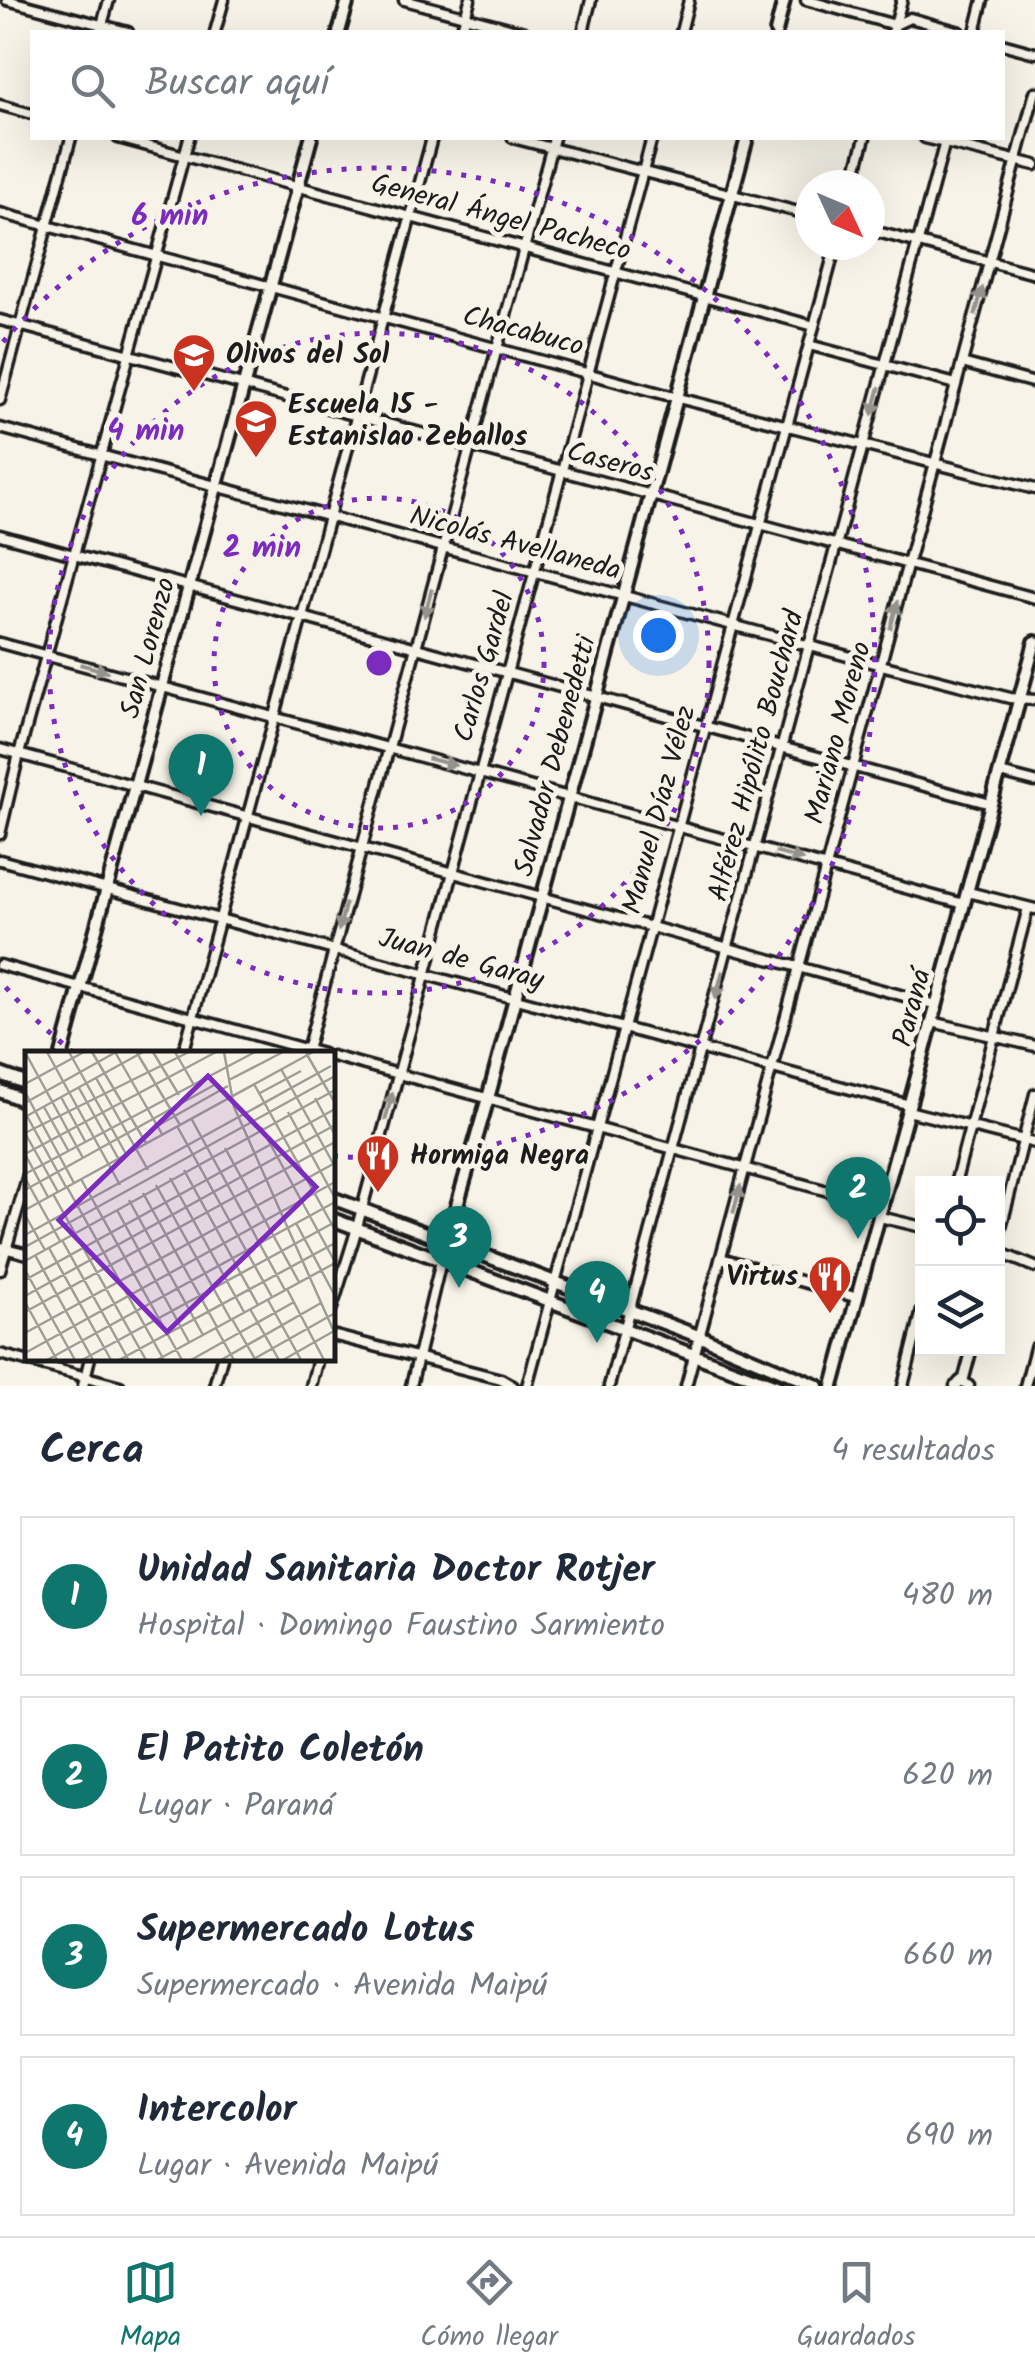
<!DOCTYPE html>
<html lang="es">
<meta charset="utf-8">
<style>
body{margin:0;font-family:Kalam,sans-serif;background:#f2f2f3;color:#1f2937}
.controls{position:absolute;right:30px;bottom:30px;display:grid;overflow:hidden;border-radius:0px;box-shadow:0 10px 40px #0002}
.controls button{width:90px;height:90px;display:grid;place-items:center;padding:0;border:0;border-bottom:2px solid #e0e1e3;background:#fff;color:#1f2937;font:50px sans-serif}
.compass{position:absolute;left:795px;top:170px;width:90px;height:90px;border-radius:50%;background:#fff;box-shadow:0 10px 40px #0002;rotate:134deg}
.you{position:absolute;left:658px;top:635px;width:35px;height:35px;margin:-25px;border:8px solid #fff;border-radius:50%;background:#1a73e8;box-shadow:0 0 0 15px #1a73e833}
.badge{display:grid;place-items:center;width:65px;height:65px;border-radius:50%;background:#0f766e;color:#fff;font-size:32px;font-weight:700}
.pin{position:absolute;translate:-50% -82px;filter:drop-shadow(0 2px 5px #0008)}
.pin::after{content:'';position:absolute;top:52px;width:35px;height:30px;background:inherit;clip-path:polygon(0 0,100% 0,50% 100%)}
.list{margin:0;padding:0;list-style:none}
h2{display:flex;justify-content:space-between;align-items:center;height:130px;margin:0;padding:0 40px;font-size:42px}
h2 small{font-size:32px;font-weight:400;color:#747a83}
.list li{display:grid;grid-template-columns:65px 1fr auto;gap:30px;align-items:center;box-sizing:border-box;height:160px;margin:0 20px 20px;padding:0 20px;border:2px solid #e0e1e3;border-radius:0px}
.list b{display:block;font-size:38px;white-space:nowrap}
.list p{margin:0;font-size:32px;white-space:nowrap;color:#747a83}
.list em{font-size:32px;font-style:normal;color:#747a83}
.icon{flex:none;width:55px;height:55px;fill:none;stroke:currentColor;stroke-width:2;stroke-linecap:round;stroke-linejoin:round}
.map{position:relative;flex:none;width:1035px;height:1386px;overflow:hidden}
.search{position:absolute;background:#fff;box-shadow:0 10px 40px #0002;left:30px;right:30px;top:30px;height:110px;display:flex;align-items:center;gap:25px;box-sizing:border-box;padding:0 35px;border-radius:0px;color:#747a83;font-size:38px}
.sheet{height:850px;background:#fff}
nav{display:flex;justify-content:space-around;align-items:center;box-sizing:border-box;height:140px;border-top:2px solid #e0e1e3;background:#fff;font-size:28px;color:#747a83}
nav a{display:grid;justify-items:center;gap:5px}
nav .on{color:#0f766e}
.map>svg:first-child{display:block}
.lines{fill:none;stroke-linecap:round;stroke-linejoin:round}
.street-casing{stroke:#1c1c1c;stroke-width:15}
.secondary-casing{stroke:#1c1c1c;stroke-width:18}
.street{stroke:#f7f3e8;stroke-width:8}
.secondary{stroke:#f7f3e8;stroke-width:10}
.oneway{fill:#94928c}
.ring{fill:none;stroke:#7b2cbf;stroke-width:5;stroke-dasharray:5 10}
.labels{text-anchor:middle;dominant-baseline:central;stroke-width:10;stroke-linejoin:round;paint-order:stroke}
.street-label{font-size:28px;fill:#1c1c1c;stroke:#f7f3e8}
.poi-label{font-size:28px;font-weight:bold;fill:#1c1c1c;stroke:#f7f3e8;text-anchor:start}
.inset-road{fill:none;stroke:#9f9d96;stroke-width:2.5}
.view{fill:#7b2cbf;fill-opacity:0.15;stroke:#7b2cbf;stroke-width:5}
.inset-edge{fill:none;stroke:#1c1c1c;stroke-width:5}
.centre{fill:#7b2cbf;stroke:#f7f3e8;stroke-width:5}
.ring-label{font-size:30px;text-anchor:middle;font-weight:bold;fill:#7b2cbf;stroke:#f7f3e8;stroke-width:10;stroke-linejoin:round;paint-order:stroke}
</style>
<div class="map">
<svg width="1035" height="1386" viewBox="0 0 1035 1386">
<rect width="100%" height="100%" fill="#f7f3e8"/>
<filter id="ink" filterUnits="userSpaceOnUse"><feTurbulence type="fractalNoise" baseFrequency=".01" numOctaves="2"/><feDisplacementMap in="SourceGraphic" scale="20" xChannelSelector="R" yChannelSelector="G"/><feConvolveMatrix kernelMatrix="1 2 1 2 8 2 1 2 1" color-interpolation-filters="sRGB"/></filter>
<g filter="url(#ink)">
<g class="lines">
<g class="street-casing">
<g id="street">
<path d="M7,0L128,32"/>
<path d="M404,0L524,32"/>
<path d="M806,0L895,25L910,18L960,32"/>
<path d="M100,32L109,0"/>
<path d="M215,32L224,0"/>
<path d="M461,32L470,0"/>
<path d="M583,32L591,0"/>
<path d="M681,32L689,0"/>
<path d="M893,32L902,0"/>
<path d="M975,32L983,0"/>
<path d="M1002,44L1035,53"/>
<path d="M0,105L32,114"/>
<path d="M118,138L814,326"/>
<path d="M513,138L810,215"/>
<path d="M925,138L1035,165"/>
<path d="M852,185L865,138"/>
<path d="M0,213L678,398L1035,489"/>
<path d="M870,230L1035,274"/>
<path d="M0,320L1035,598"/>
<path d="M809,345L956,384"/>
<path d="M962,363L1035,383"/>
<path d="M0,400L71,138"/>
<path d="M0,428L881,665L1010,698L1035,700"/>
<path d="M0,535L991,804"/>
<path d="M0,643L964,904"/>
<path d="M0,749L937,1005"/>
<path d="M1000,773L1035,782"/>
<path d="M0,834L19,754L189,138"/>
<path d="M0,860L910,1105"/>
<path d="M968,892L1035,909"/>
<path d="M0,965L323,1054"/>
<path d="M932,1022L1035,1046"/>
<path d="M183,1054L432,138"/>
<path d="M306,1054L554,138"/>
<path d="M332,1056L883,1206"/>
<path d="M908,1111L1035,1143"/>
<path d="M955,1184L1028,908"/>
<path d="M880,1217L922,1227"/>
<path d="M998,1240L1035,1094"/>
<path d="M0,1247L28,1254"/>
<path d="M998,1252L1035,1267"/>
<path d="M721,1258L858,1298"/>
<path d="M0,1270L28,1175"/>
<path d="M332,1308L354,1238L652,138"/>
<path d="M332,1335L501,1379L513,1386"/>
<path d="M0,1354L120,1386"/>
<path d="M959,1382L964,1378L972,1348"/>
<path d="M83,1386L90,1358"/>
<path d="M214,1386L222,1358"/>
<path d="M311,1386L318,1358"/>
<path d="M411,1386L441,1261"/>
<path d="M527,1386L836,245"/>
<path d="M609,1386L946,138"/>
<path d="M686,1386L1035,92"/>
<path d="M903,1386L922,1310"/>
<path d="M955,1386L963,1381L969,1386"/>
<path d="M1025,1386L1035,1348"/>
</g>
</g>
<g class="secondary-casing">
<g id="secondary">
<path d="M339,32L348,0"/>
<path d="M776,32L784,0"/>
<path d="M62,1054L311,138"/>
<path d="M0,1074L28,1084"/>
<path d="M0,1091L28,1102"/>
<path d="M332,1198L706,1339L818,1386"/>
<path d="M332,1219L776,1386"/>
<path d="M441,1261L490,1091L747,138"/>
<path d="M833,1386L1035,642"/>
</g>
</g>
<use href="#street" class="street"/>
<use href="#secondary" class="secondary"/>
</g>
<defs><path id="oneway-solid" d="M-6-.8H1V-3.2L6.5 0L1 3.2V.8H-6Z" transform="scale(2.5)"/></defs>
<g class="oneway">
<use href="#oneway-solid" transform="translate(979 301) rotate(-75)"/>
<use href="#oneway-solid" transform="translate(876 401) rotate(105)"/>
<use href="#oneway-solid" transform="translate(428 603) rotate(105)"/>
<use href="#oneway-solid" transform="translate(894 615) rotate(-75)"/>
<use href="#oneway-solid" transform="translate(94 668) rotate(15)"/>
<use href="#oneway-solid" transform="translate(442 762) rotate(14)"/>
<use href="#oneway-solid" transform="translate(789 856) rotate(15)"/>
<use href="#oneway-solid" transform="translate(342 917) rotate(104)"/>
<use href="#oneway-solid" transform="translate(719 985) rotate(105)"/>
<use href="#oneway-solid" transform="translate(389 1106) rotate(-75)"/>
<use href="#oneway-solid" transform="translate(737 1199) rotate(-75)"/>
</g>
</g>
<g class="ring">
<circle cx="379" cy="663" r="165"/>
<circle cx="379" cy="663" r="330"/>
<path d="M74 1053A495 495 0 0 1 3 984M3 342A495 495 0 1 1 336 1156"/>
</g>
<defs>
<g id="school-pin" transform="scale(2.25)"><path d="M0 17L-7.5 6A9.5 9.5 0 1 1 7.5 6Z" fill="#c8321e" stroke="#f7f3e8"/><path d="M0-5L7-2L0 1L-7-2ZM-4 1L0 2.5L4 1V4Q0 6-4 4Z" fill="#fff"/></g>
<g id="restaurant-pin" transform="scale(2.25)"><path d="M0 17L-7.5 6A9.5 9.5 0 1 1 7.5 6Z" fill="#c8321e" stroke="#f7f3e8"/><path d="M-5-6h1v4h1v-4h1v4h1v-4h1v5L-1.5 .5V6h-2V.5L-5-1ZM5-6V6H3V1.5H1.5Q1.5-4 5-6Z" fill="#fff"/></g>
</defs>
<g fill-rule="evenodd">
<use href="#school-pin" x="194" y="355"/>
<use href="#school-pin" x="256" y="421"/>
<use href="#restaurant-pin" x="378" y="1156"/>
<use href="#restaurant-pin" x="830" y="1277"/>
</g>
<g class="labels">
<g class="street-label">
<text transform="translate(501 218) rotate(15)">General Ángel Pacheco</text>
<text transform="translate(523 332) rotate(15)">Chacabuco</text>
<text transform="translate(610 463) rotate(15)">Caseros</text>
<text transform="translate(515 544) rotate(15)">Nicolás Avellaneda</text>
<text transform="translate(149 648) rotate(-75)">San Lorenzo</text>
<text transform="translate(485 667) rotate(-74)">Carlos Gardel</text>
<text transform="translate(839 733) rotate(-75)">Mariano Moreno</text>
<text transform="translate(556 756) rotate(-75)">Salvador Debenedetti</text>
<text transform="translate(757 756) rotate(-75)">Alférez Hipólito Bouchard</text>
<text transform="translate(660 810) rotate(-75)">Manuel Díaz Vélez</text>
<text transform="translate(461 960) rotate(15)">Juan de Garay</text>
<text transform="translate(913 1008) rotate(-75)">Paraná</text>
</g>
<g class="poi-label">
<text x="226" y="355">Olivos del Sol</text>
<text x="288" y="405">Escuela 15 -<tspan x="288" dy="32">Estanislao Zeballos</tspan></text>
<text x="410" y="1156">Hormiga Negra</text>
<text x="798" y="1277" text-anchor="end">Virtus</text>
</g>
</g>
<g transform="translate(25 1051)">
<rect width="310" height="310" fill="#f7f3e8"/>
<path class="inset-road" d="M0,1L58,107M22,1L95,134M44,1L101,103M67,1L121,92M90,1L137,83M128,1L154,44M150,1L169,34M199,1L209,56L310,283M112,2L155,74M281,2L310,52M256,18L309,114M71,27L123,119M204,29L258,1M0,33L59,1M229,33L310,179M54,37L93,107M0,41L49,132M235,42L276,20M36,46L60,90M290,47L310,84M0,52L91,1M19,56L43,99M263,61L310,147M2,65L41,136M0,66L118,1M166,67L260,239M132,75L203,35M152,75L247,246M236,76L310,211M0,82L164,1M0,82L33,141M200,97L274,231M0,103L191,1M0,103L23,146M159,119L233,254M0,123L230,1M0,127L35,190M145,127L219,261M56,128L157,309M131,134L206,269M42,136L139,309M0,139L191,33M118,142L192,276M28,143L121,309M104,149L178,284M0,159L288,1M92,159L164,291M0,164L20,199M271,172L310,245M0,184L306,15M37,189L103,308M0,196L310,25M24,197L86,309M10,204L68,309M0,210L310,39M0,219L50,309M0,229L310,58M262,238L299,309M0,245L310,74M243,249L276,309M0,251L32,309M225,258L254,309M0,261L310,91M207,268L230,308M191,277L209,309M0,282L310,112M0,302L310,131M22,309L310,151M57,309L310,171M94,309L310,192M132,309L310,212M166,309L269,251M196,309L296,252M227,309L310,262M258,309L309,280"/>
<path class="view" d="M183,25L291,136L142,281L34,169Z"/>
<rect width="310" height="310" class="inset-edge"/>
</g>
<circle cx="379" cy="663" r="15" class="centre"/>
<g class="ring-label">
<text x="170" y="225">6 min</text>
<text x="146" y="440">4 min</text>
<text x="262" y="557">2 min</text>
</g>
</svg>
<div class="controls">
<button><svg class="icon" aria-label="locate" viewBox="0 0 24 24"><circle cx="12" cy="12" r="6"/><path d="M12 2v4M12 18v4M2 12h4M18 12h4"/></svg></button>
<button><svg class="icon" aria-label="layers" viewBox="0 0 24 24"><path d="M12 4l9 5-9 5-9-5zM3 14l9 5 9-5"/></svg></button>
</div>
<svg class="compass" viewBox="-18 -18 36 36"><path d="M0-13l5 13h-10z" fill="#e53935"/><path d="M0 13l5-13h-10z" fill="#747a83"/></svg>
<div class="you"></div>
<div class="pin badge" style="left:201px;top:816px">1</div>
<div class="pin badge" style="left:858px;top:1239px">2</div>
<div class="pin badge" style="left:459px;top:1288px">3</div>
<div class="pin badge" style="left:597px;top:1343px">4</div>
<div class="search"><svg class="icon" aria-label="search" viewBox="0 0 24 24"><circle cx="10" cy="10" r="6"/><path d="M15 15l6 6"/></svg>Buscar aquí</div>
</div>
<section class="sheet">
<h2>Cerca<small>4 resultados</small></h2>
<ul class="list">
<li><span class="badge">1</span><div><b>Unidad Sanitaria Doctor Rotjer</b><p>Hospital · Domingo Faustino Sarmiento</p></div><em>480 m</em></li>
<li><span class="badge">2</span><div><b>El Patito Coletón</b><p>Lugar · Paraná</p></div><em>620 m</em></li>
<li><span class="badge">3</span><div><b>Supermercado Lotus</b><p>Supermercado · Avenida Maipú</p></div><em>660 m</em></li>
<li><span class="badge">4</span><div><b>Intercolor</b><p>Lugar · Avenida Maipú</p></div><em>690 m</em></li>
</ul>
</section>
<nav>
<a class="on"><svg class="icon" aria-label="map" viewBox="0 0 24 24"><path d="M3 6l6-2 6 2 6-2v14l-6 2-6-2-6 2zM9 4v14M15 6v14"/></svg>Mapa</a>
<a><svg class="icon" aria-label="directions" viewBox="0 0 24 24"><path d="M12 3l9 9-9 9-9-9zM9 14v-3h6M13 9l2 2-2 2"/></svg>Cómo llegar</a>
<a><svg class="icon" aria-label="saved" viewBox="0 0 24 24"><path d="M7 4h10v16l-5-4-5 4z"/></svg>Guardados</a>
</nav>
